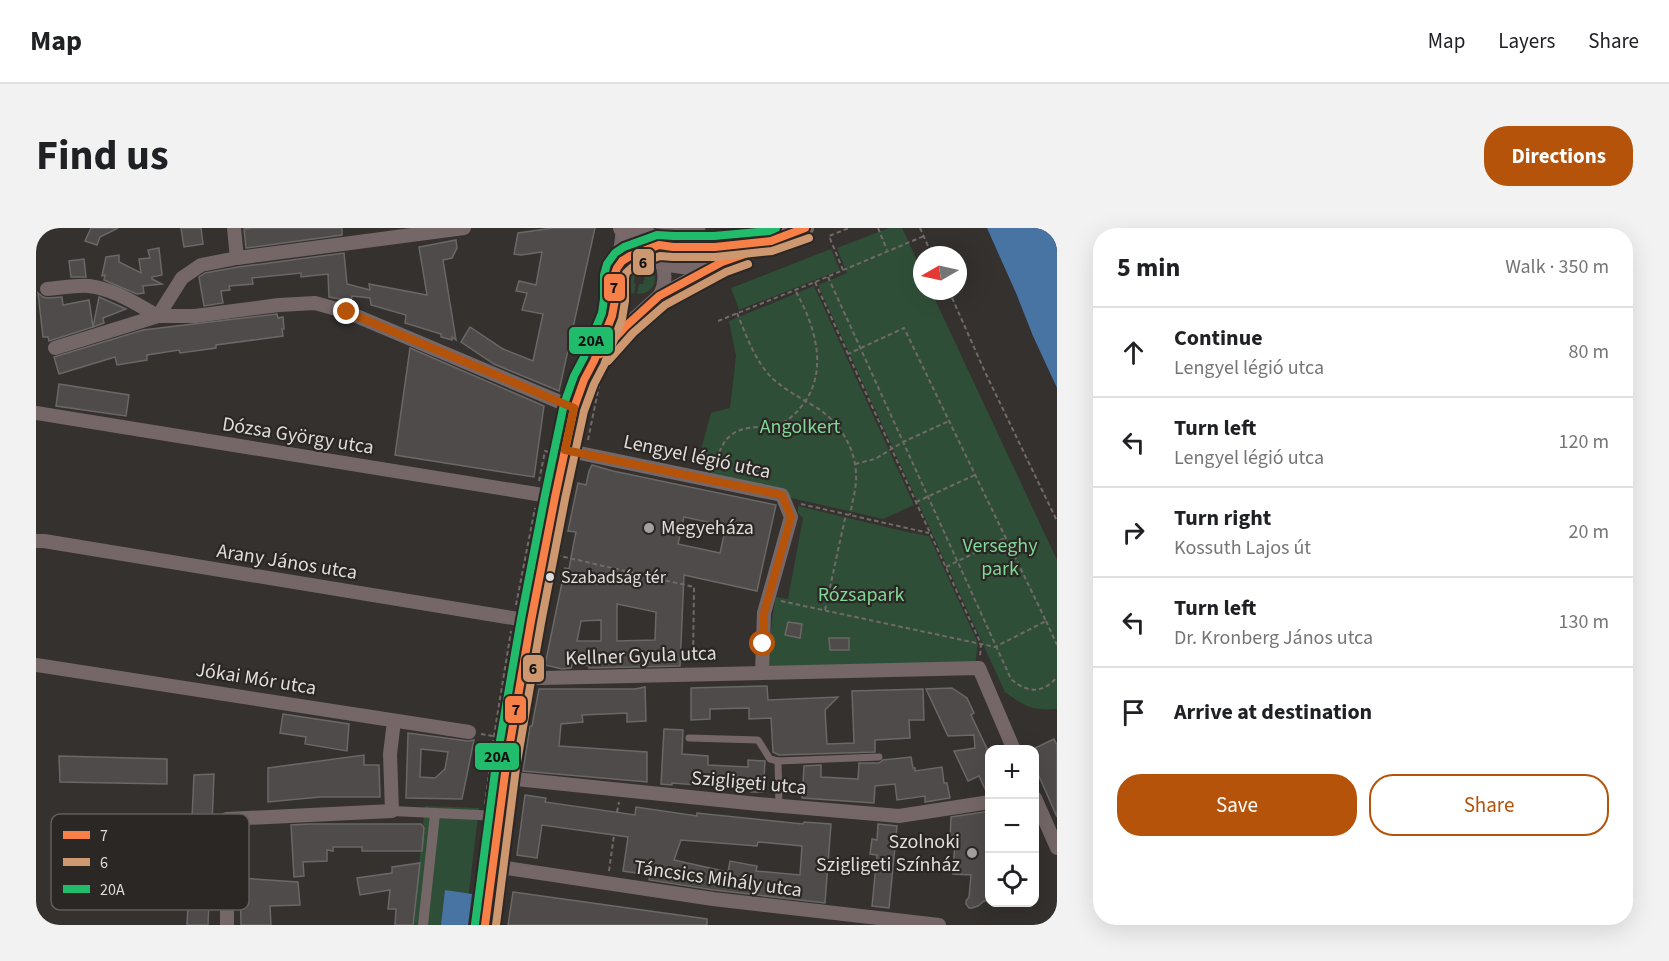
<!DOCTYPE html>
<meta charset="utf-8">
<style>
body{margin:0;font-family:"Source Sans 3",sans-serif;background:#f2f2f2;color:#202124}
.controls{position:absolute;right:18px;bottom:18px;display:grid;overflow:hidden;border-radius:12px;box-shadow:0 6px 24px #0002}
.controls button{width:54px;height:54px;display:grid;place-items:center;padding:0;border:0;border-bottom:2px solid #e0e0e0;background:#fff;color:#202124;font:30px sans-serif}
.compass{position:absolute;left:877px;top:18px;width:54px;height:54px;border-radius:50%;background:#fff;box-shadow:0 6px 24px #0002;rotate:261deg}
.stop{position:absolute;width:18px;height:18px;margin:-14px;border:4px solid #b45309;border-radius:50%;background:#fff}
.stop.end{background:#b45309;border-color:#fff;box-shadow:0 2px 6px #0008}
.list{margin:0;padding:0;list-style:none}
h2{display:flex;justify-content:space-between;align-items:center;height:78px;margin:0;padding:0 24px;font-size:26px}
h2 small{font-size:20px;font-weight:400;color:#757577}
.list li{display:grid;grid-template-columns:39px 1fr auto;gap:18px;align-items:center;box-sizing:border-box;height:90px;padding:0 24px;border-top:2px solid #e0e0e0}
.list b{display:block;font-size:22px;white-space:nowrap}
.list p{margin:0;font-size:20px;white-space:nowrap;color:#757577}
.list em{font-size:20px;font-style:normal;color:#757577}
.actions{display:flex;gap:12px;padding:18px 24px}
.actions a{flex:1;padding:14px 0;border:2px solid #b45309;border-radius:24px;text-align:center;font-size:21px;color:#b45309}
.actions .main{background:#b45309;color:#fff}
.icon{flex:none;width:33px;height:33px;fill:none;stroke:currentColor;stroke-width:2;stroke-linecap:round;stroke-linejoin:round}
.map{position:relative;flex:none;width:1021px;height:697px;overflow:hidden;border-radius:24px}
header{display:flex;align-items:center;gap:36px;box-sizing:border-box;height:84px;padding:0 30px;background:#fff;border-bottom:2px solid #e0e0e0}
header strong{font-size:28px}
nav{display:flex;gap:33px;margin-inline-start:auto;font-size:21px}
.intro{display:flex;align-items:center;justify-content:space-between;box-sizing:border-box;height:144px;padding:0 36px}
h1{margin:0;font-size:42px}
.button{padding:15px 27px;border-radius:24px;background:#b45309;color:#fff;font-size:21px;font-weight:700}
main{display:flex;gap:36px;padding:0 36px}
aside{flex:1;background:#fff;border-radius:24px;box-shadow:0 6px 24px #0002}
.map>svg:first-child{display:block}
.green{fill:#2f4e37}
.water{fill:#4874a3}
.building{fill:#4e4b4a;stroke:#6a6867;stroke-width:1.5;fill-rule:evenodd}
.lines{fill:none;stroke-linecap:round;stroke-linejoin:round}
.path{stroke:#726969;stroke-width:2;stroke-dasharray:4.5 3;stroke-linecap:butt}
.service{stroke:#756767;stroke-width:7}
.pedestrian{stroke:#756767;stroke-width:10}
.minor{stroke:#756767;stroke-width:14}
.secondary{stroke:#78686a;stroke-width:18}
.bus-1-casing{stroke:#2b2724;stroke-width:12}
.bus-2-casing{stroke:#2b2724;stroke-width:12}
.bus-3-casing{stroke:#2b2724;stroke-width:12}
.bus-1{stroke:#f78048;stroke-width:8}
.bus-2{stroke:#cd976f;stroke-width:8}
.bus-3{stroke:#20bc6c;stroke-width:8}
.route{stroke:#b45309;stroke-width:8}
.poi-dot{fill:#a3a19f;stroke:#2b2724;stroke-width:2}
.bus-dot{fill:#dfdddb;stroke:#2b2724;stroke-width:2}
.labels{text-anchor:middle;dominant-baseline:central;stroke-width:4.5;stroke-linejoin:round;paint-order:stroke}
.bus-label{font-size:18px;fill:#dfdddb;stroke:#2b2724;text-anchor:start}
.park-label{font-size:20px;fill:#7fd898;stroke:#2b2724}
.street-label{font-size:20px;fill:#dfdddb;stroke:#2b2724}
.poi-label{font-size:20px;fill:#dfdddb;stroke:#2b2724;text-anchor:start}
.key{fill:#2b2724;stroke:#615e5b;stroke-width:1.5}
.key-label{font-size:16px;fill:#dfdddb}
.line-badge{stroke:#2b2724;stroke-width:2}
.pale-badge-label{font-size:16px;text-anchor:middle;font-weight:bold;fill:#111}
</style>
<header>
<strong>Map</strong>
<nav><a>Map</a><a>Layers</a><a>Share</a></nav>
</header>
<div class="intro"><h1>Find us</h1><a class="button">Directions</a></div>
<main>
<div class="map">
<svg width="1021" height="697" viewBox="0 0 1021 697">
<rect width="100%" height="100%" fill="#34312f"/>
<g class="green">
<path d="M853,0H866L886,43V63H895L1021,332V481C996,483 988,478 969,464L782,57L811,45L801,20Z"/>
<path d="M795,21L804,42L703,82L695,60Z"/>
<path d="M601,35C625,36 625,66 601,66L603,56H607L609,47L599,46L598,55L600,56L598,66C583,58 585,41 601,35Z"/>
<path d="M778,58L878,277L847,291L669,250L666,218L675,185L694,180L700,128L693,93Z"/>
<path d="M762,278L871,304L893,308L942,415L939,438L731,440L737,384L740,369L752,371L767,290L762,285Z"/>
<path d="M389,578L443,580L429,697H377Z"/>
</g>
<g class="water">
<path d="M951,0H1021V160L997,108L980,65Z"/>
<path d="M409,662L436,666L432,697H405Z"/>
</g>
<g class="building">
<path d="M55,0H82L64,9L61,17L49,13Z"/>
<path d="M145,0H165L167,16L148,19Z"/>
<path d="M216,0H306V7L210,20L208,1Z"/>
<path d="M517,0H559L523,163L458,136L425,114L434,99L467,121L497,133L507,86L486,82L491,65L480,63L483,53L500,57L506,24L485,27L478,26L482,5Z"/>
<path d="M420,12L421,20L416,30L407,32L420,112L416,109V112L405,109V106L369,95L370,87L335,77L334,70L316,68L315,73L293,69L292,46L265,49V45L216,50L217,56L193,58L194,62L185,63L187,75L168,78L163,49L169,45L202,39L308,25L311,56L334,62L333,56L391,67L383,19Z"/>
<path d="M123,20L126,47L116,49V51L126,56L107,58L108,65L101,66L68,52L69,47L66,48L70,29L83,27V34L105,45L103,31L114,30L112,22Z"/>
<path d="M48,31L50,49H35L33,33Z"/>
<path d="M2,65L7,69L11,70L26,69L27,77L53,72L57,99L13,113L12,109H7Z"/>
<path d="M63,69L90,81L67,90L68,95L57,99Z"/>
<path d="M241,86L242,90L247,89L248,101H246L247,108L180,117V120L144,125L143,122L111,127V132L81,137L79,129L23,146L18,129L107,102Z"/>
<path d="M374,120L508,178L498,249L359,227Z"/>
<path d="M23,156L93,167L90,188L20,178Z"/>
<path d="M556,237L577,243L740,277L721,363L648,347L644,438L553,440V438L537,434L535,440L526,441L509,437L529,340L533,341L537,319L540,304L532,303L542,255L550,257L553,243ZM648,289L690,298L684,325L642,316ZM581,376L620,384L619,412L581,413ZM565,392V413H541L545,393Z"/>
<path d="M752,394L766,396L764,410L749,407Z"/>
<path d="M793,410H813V422H794Z"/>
<path d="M731,458L732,472L802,469L789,482L791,516L818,515L816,463L887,461L888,492H873L874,510L839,512V524L743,527L737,524L735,490L713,491V480L674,481V491L655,492V460Z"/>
<path d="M609,459L610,493L591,494V485L546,487L547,494L525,496L523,518L611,524V554L487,543L494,498H496L503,461H599Z"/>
<path d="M916,460L931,470L938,485L935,487L954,527V565H951L943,548L932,553L918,523L939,520L938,507L912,508L890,461Z"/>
<path d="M247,486L313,496L311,523L269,516L270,509L244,505Z"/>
<path d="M628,501L647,502L646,526L672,528V537L712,539V532L729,533L727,564H715V561L636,555V557L625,556Z"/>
<path d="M372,505L432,513L438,512L426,571L370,570ZM385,521L412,524L409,541L399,550L384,549Z"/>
<path d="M1018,511L1021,517V589L999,539V520Z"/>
<path d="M328,527V537H343L344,569H284L232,574V540Z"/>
<path d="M23,528L131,531V556L24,554Z"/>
<path d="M875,529L877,540H879V543L906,539L908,555H911L914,570L889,574V568L861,572L859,556L839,558L838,575L766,570L768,538L785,537V549L822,551L823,535H843L847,532Z"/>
<path d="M178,546L172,697H151L158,547Z"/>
<path d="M489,567L510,570L509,574L599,587L600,579L661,588V585L767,596L768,594L795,596L789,675L678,662L613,652L614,647L587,643L592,609L506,597L501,630L481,627ZM645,612L721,618L722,614L766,618L764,647L720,643L721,638L694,633L692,644L638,632Z"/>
<path d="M954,583V673H948L942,678L936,680H933L930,676V673L933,669L935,647L917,646L919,613H914L915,589Z"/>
<path d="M273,596H385L388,600L386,623H326V619H297V623L291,622V633L267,634L268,648L258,649L255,597Z"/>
<path d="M842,596L861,598L853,680L836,678L841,627L834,626L836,611L841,612Z"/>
<path d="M384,635L377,697H359L360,681H352L354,662L324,667L321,650L356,645V639Z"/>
<path d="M204,650L262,654L264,677L234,678L235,697H205Z"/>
<path d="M477,664L671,691V697H472Z"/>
</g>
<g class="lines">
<g class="path">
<path d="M842,0L851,22"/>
<path d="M884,0L896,27"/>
<path d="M807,42L793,8L813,0"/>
<path d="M792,49L975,451C991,465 1007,466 1021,449"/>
<path d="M779,54L945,416L944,429"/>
<path d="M913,63L949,144L1021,293"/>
<path d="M701,85C710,107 719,133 736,150C749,162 763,169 778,178C802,192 819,218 820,246C821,259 816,274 814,287"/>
<path d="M682,93L779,54L888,8"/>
<path d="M552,212L564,153L563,151"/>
<path d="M819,236L839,231L867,214L913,193"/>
<path d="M680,239C683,219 690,204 712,200C724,198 737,200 748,194C755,190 760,185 765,179C794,144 779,97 759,62"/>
<path d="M503,253L509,223L517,225"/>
<path d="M880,274L939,247"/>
<path d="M765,276L893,305"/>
<path d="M520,327L658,359L657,433"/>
<path d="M910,339L969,310"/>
<path d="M745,373L959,419L1010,393L868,100L812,126"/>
<path d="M480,377L499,280"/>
<path d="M789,382L810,286"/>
<path d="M1010,393L1021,417"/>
<path d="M445,506L457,508"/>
<path d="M449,576L458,508L475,403"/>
<path d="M581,584L583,574"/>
<path d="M573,643L578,607"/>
</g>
<g class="service">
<path d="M613,9L621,4L666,0"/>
<path d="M653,510L722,512L734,531L742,533L843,529"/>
<path d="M742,533L743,578"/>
</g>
<g class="pedestrian">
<path d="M356,583L464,588"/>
<path d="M387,697L399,586"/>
<path d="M449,697L457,638"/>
</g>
<g class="minor">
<path d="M198,0L201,30"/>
<path d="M679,38L623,68L590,98L558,133L548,152L538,180L519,269L485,449L469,550L457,638L677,671L903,697"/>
<path d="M11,61C25,60 40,57 53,58C78,61 100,76 122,88"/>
<path d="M623,68C632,54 628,41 624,25"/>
<path d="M122,88L146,50L165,37L201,30L428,0"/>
<path d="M19,120L122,88H159L243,77L279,75L311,84L538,180"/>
<path d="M561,125L576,88L579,72L578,48L584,25L587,2"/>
<path d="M0,185L519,269"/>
<path d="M529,222L746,267L755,289L728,385L726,444"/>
<path d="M0,313H8L495,393"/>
<path d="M0,437L433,504"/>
<path d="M485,449L506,450L943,440L978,522"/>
<path d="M469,550L722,576L863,588L954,574"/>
<path d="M999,570L1021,620"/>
<path d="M191,697V591L356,583L354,526L358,493"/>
</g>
<g class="secondary">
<path d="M586,0C591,8 599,19 607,24C630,39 662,41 688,33C704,29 719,20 734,13C746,8 757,5 769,0"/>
<path d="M606,0C610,5 616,14 622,17C637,24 703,16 722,14"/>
</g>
<g class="bus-1-casing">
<g id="bus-1">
<path d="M564,126L590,98L623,68L686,34L709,26"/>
<path d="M449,697L470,538L495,393L519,269L538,180L548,152L558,133L576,88L579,72L578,48L581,40L586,33L594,28L623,17L637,19H679L735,13L769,0"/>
</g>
</g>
<g class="bus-2-casing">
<g id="bus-2">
<path d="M572,133L597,105L629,77L690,44L712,36"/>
<path d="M460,697L480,540L505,395L529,271L548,183L558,156L568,137L586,91L589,73V50L590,45L599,37L624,28L637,29H679L736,23L773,10"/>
</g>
</g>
<g class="bus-3-casing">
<path id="bus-3" d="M439,696L460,536L485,391L509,267L528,176L538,148L548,129L566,85L568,71V47L571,36L579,25L588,19L621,7L638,8H678L733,3L740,0"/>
</g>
<use href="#bus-1" class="bus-1"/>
<use href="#bus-2" class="bus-2"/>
<use href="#bus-3" class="bus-3"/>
</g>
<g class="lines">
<path class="route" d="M311,84L538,180L529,222L746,267L755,289L728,385L727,416"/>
</g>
<g class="poi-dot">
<circle cx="613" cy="300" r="6"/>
<circle cx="936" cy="625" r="6"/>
</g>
<circle class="bus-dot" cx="514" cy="349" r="5"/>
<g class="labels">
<g class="bus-label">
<text x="525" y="349">Szabadság tér</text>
</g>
<g class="park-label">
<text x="764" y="199">Angolkert</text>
<text x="964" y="318">Verseghy<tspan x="964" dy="23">park</tspan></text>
<text x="825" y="367">Rózsapark</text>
</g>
<g class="street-label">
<text transform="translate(262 208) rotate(9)">Dózsa György utca</text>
<text transform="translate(661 229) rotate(12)">Lengyel légió utca</text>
<text transform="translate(251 334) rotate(9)">Arany János utca</text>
<text transform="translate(605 428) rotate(-2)">Kellner Gyula utca</text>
<text transform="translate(220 451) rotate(9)">Jókai Mór utca</text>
<text transform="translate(713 555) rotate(5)">Szigligeti utca</text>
<text transform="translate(682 651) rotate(8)">Táncsics Mihály utca</text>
</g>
<g class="poi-label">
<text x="625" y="300">Megyeháza</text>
<text x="924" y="614" text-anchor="end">Szolnoki<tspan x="924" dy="23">Szigligeti Színház</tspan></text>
</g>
</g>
<rect x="15" y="586" width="198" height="96" rx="9" class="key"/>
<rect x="27" y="603" width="27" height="8" fill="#f78048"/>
<rect x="27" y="630" width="27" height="8" fill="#cd976f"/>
<rect x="27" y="657" width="27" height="8" fill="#20bc6c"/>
<g class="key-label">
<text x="64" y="613">7</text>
<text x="64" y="640">6</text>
<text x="64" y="667">20A</text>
</g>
<g class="line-badge">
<rect x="596" y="20" width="23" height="28" rx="6" fill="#cd976f"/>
<rect x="567" y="45" width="23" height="29" rx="6" fill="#f78048"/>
<rect x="532" y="98" width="46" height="29" rx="6" fill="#20bc6c"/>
<rect x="486" y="426" width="23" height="29" rx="6" fill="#cd976f"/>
<rect x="468" y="467" width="23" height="29" rx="6" fill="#f78048"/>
<rect x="438" y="514" width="46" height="29" rx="6" fill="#20bc6c"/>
</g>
<g class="pale-badge-label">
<text x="607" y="40">6</text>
<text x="578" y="65">7</text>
<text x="555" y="118">20A</text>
<text x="497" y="446">6</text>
<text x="480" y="487">7</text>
<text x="461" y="534">20A</text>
</g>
</svg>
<div class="controls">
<button>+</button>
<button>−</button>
<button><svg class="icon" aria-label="locate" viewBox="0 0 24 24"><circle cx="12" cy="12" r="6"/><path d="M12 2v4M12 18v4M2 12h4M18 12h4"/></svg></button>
</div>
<svg class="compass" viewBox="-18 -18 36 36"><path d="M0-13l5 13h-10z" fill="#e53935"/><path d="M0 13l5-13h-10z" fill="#757577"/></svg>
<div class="stop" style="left:727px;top:416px"></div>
<div class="stop end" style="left:311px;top:84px"></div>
</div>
<aside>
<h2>5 min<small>Walk · 350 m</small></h2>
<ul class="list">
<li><svg class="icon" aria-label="ahead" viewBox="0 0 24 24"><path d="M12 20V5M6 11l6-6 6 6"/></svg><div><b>Continue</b><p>Lengyel légió utca</p></div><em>80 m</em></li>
<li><svg class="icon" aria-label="left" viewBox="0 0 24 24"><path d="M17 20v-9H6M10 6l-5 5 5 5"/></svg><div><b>Turn left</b><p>Lengyel légió utca</p></div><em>120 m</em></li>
<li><svg class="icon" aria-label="right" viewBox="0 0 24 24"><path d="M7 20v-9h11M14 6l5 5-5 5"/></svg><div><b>Turn right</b><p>Kossuth Lajos út</p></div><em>20 m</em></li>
<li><svg class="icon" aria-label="left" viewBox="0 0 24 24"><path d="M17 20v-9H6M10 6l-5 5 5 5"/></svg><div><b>Turn left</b><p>Dr. Kronberg János utca</p></div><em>130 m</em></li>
<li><svg class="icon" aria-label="arrive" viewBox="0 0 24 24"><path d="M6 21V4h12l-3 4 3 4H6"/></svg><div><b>Arrive at destination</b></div></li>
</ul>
<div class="actions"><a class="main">Save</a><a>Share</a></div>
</aside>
</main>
